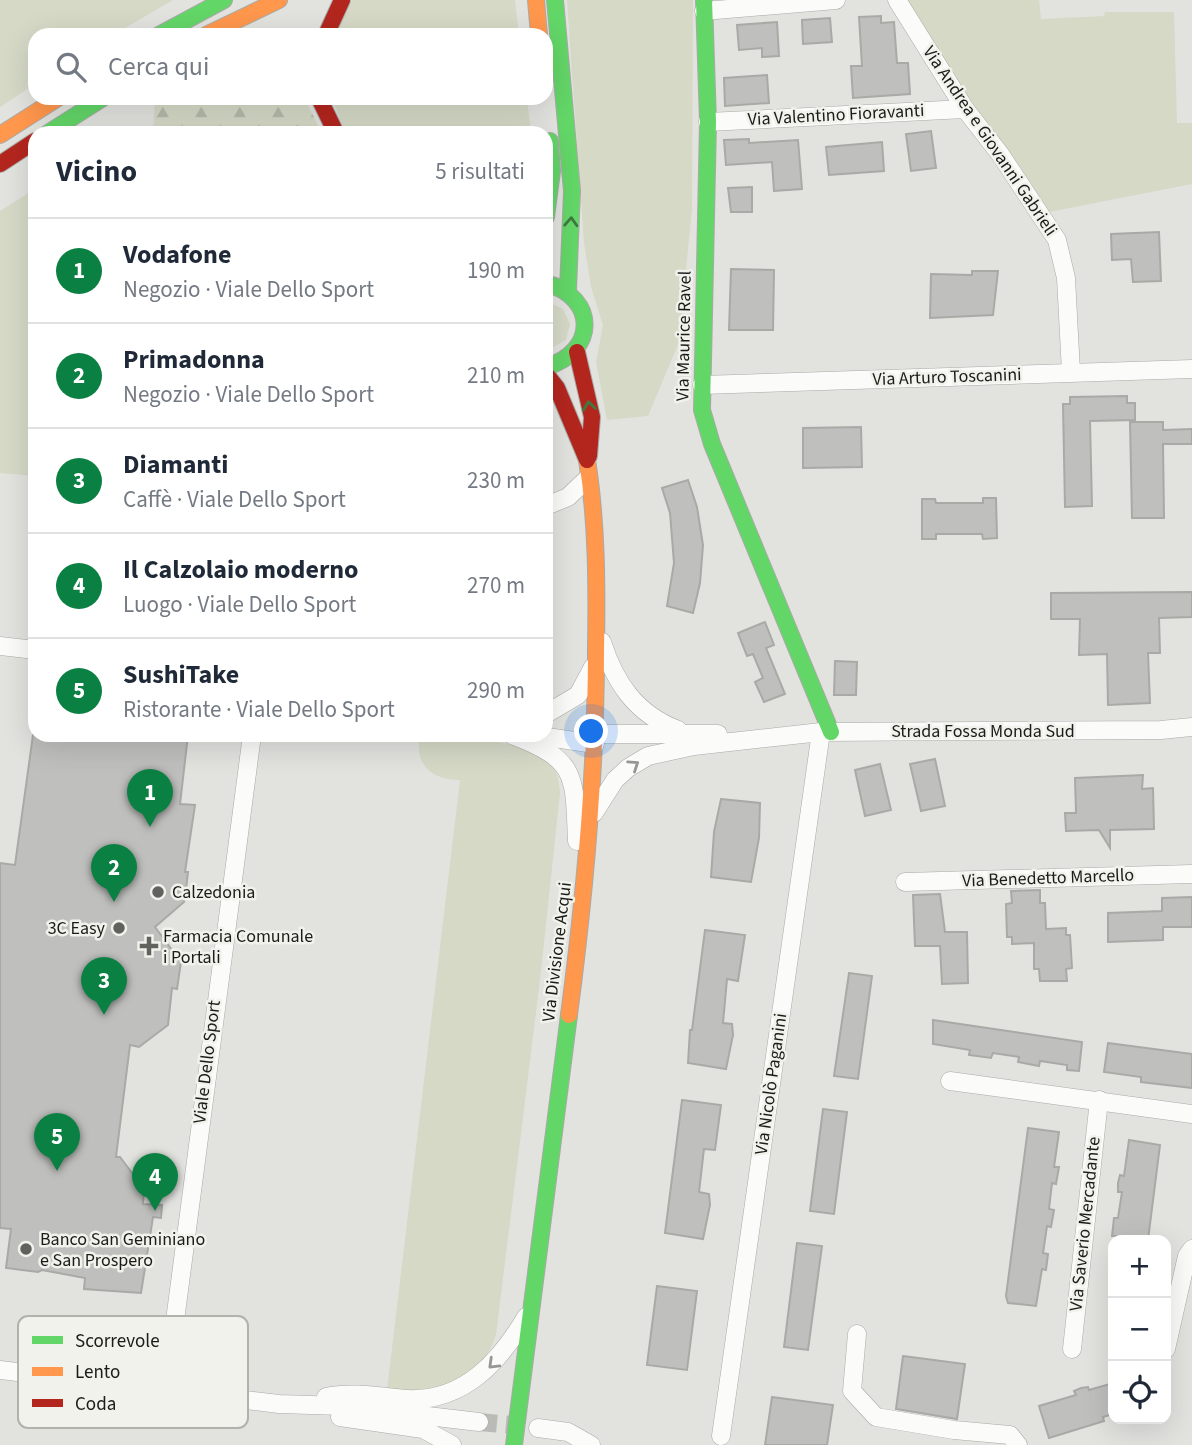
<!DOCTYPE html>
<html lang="it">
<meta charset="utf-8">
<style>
body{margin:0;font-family:"Source Sans 3",sans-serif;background:#f2f2f3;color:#1f2937}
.controls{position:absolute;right:21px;bottom:21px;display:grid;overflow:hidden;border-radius:14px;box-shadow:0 7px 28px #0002}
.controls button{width:63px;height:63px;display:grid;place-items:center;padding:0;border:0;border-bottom:2px solid #e0e1e3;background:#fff;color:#1f2937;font:35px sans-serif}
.you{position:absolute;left:592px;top:732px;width:24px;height:24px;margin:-18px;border:5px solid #fff;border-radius:50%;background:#1a73e8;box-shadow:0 0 0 10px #1a73e833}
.badge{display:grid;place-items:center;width:46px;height:46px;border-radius:50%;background:#0b8043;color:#fff;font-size:23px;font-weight:700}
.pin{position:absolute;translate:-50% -58px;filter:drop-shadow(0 2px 4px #0008)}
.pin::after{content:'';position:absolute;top:37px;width:24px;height:21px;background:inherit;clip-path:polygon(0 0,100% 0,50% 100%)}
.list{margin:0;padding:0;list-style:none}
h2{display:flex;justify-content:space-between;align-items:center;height:91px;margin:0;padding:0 28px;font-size:30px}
h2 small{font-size:23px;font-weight:400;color:#747a83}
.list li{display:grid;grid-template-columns:46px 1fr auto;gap:21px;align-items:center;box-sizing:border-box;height:105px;padding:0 28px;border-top:2px solid #e0e1e3}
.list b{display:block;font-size:26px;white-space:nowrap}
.list p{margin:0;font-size:23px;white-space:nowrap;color:#747a83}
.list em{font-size:23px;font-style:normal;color:#747a83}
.icon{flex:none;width:38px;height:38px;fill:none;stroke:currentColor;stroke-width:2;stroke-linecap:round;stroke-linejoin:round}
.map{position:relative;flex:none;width:1192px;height:1445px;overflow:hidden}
.search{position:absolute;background:#fff;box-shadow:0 7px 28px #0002;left:28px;top:28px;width:525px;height:77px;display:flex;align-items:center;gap:18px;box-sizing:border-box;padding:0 24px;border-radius:21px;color:#747a83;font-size:26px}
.panel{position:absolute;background:#fff;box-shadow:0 7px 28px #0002;left:28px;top:126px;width:525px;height:616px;border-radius:21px}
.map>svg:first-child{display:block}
.green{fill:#d5d9c6}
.forest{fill:url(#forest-firs)}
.building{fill:#bfc0bd;stroke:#a9a9a6;stroke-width:2}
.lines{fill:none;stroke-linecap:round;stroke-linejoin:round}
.street-tunnel{stroke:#babbb7;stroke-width:18;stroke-dasharray:18 9;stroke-linecap:butt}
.street-casing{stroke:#a9aaa7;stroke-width:19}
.fast-casing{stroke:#a9aaa7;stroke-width:18}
.slow-casing{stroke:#a9aaa7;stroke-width:18}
.jam-casing{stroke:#a9aaa7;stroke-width:18}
.street{stroke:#fbfbfa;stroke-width:18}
.fast{stroke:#63d668;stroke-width:16}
.slow{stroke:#ff974d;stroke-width:16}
.jam{stroke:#b3261e;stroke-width:16}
.oneway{stroke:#3f7940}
.oneway2{stroke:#969795}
.poi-dot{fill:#61625e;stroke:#f0f2eb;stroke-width:2.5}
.labels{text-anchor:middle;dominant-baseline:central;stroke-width:5;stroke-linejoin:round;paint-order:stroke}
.street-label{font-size:18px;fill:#1b1c19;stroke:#f0f2eb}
.poi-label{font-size:18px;fill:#1b1c19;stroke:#f0f2eb;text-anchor:start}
.key{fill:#f0f2eb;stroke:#b0b2ac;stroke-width:2}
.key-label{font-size:19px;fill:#1b1c19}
</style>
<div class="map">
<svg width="1192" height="1445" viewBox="0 0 1192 1445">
<defs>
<pattern id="forest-firs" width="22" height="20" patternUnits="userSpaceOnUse" patternTransform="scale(1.75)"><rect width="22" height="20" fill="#d5d9c6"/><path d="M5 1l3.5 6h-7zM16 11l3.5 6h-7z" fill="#b6baaa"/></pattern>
</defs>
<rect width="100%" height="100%" fill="#e2e3df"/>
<g class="green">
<path d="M0,0H173L113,35H35V84L0,107Z"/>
<path d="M352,0H515L519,35H333Z"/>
<path d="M567,0H693L692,209L679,342L648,416L607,420L596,362L603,325L591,287L584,243Z"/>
<path d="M905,0H1039L1041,19L1104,16L1105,12H1174L1177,123H1192V184L1049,212L972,103Z"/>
<path d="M332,98H527L531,133H345Z"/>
<path d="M35,189V476L0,473V211Z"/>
<path d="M546,301L563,309L570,324L566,340L546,351Z"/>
<path d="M420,735C445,735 529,741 547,759C557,769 559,780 560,793L540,980L496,1335C479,1386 434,1393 387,1390L460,780C432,780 414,766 420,735Z"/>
</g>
<path class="forest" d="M155,98H304L322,133H153Z"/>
<g class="building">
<path d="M881,16V23L894,22L897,63H908L910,94L853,98L851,66H862L859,17Z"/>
<path d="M830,18L832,42L803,44L802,20Z"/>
<path d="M777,22L779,56L762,57V48L739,50L737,25Z"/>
<path d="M767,75L769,103L725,106L724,78Z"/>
<path d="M931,131L936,168L911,171L906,134Z"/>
<path d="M749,139V143L798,140L802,189L774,191L772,162L726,165L724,140Z"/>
<path d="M882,142L884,171L829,175L826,147Z"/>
<path d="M752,187V212H731L728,188Z"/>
<path d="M1159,232L1161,281L1133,282L1131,259L1112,260L1111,234Z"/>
<path d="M731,269L774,270L773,330H729Z"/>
<path d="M972,271H998L993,315L930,318L931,274L972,275Z"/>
<path d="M1127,396V403H1135V420L1090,421L1092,506L1065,507L1063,404H1070V397Z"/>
<path d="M1130,422H1163V430L1192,429V444H1163L1164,518H1132Z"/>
<path d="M861,427L862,467L803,468V428Z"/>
<path d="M688,480L697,507L703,545L700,583L693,613L667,606L674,563L670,513L662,488Z"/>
<path d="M983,498H996L997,538L983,539L982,534H936V539H922V499H935L936,503H983Z"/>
<path d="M1192,592V617L1159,618L1160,653H1148L1150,703L1108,705L1107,654L1079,655L1080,619H1051V593Z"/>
<path d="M765,622L774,645L766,648L785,694L764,702L755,682L763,678L753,654L747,656L738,633Z"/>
<path d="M835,661L857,662L856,695H834Z"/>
<path d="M33,735H188L180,804L195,805L185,872H188L185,898L184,902L155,927L181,962L177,989L172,988L168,1025L139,1047L130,1045L116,1157H120L144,1189L143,1204L162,1205L161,1218L153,1217L141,1293L84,1289L85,1278L42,1270L38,1272L6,1268L11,1229L0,1228V863L15,865Z"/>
<path d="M935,759L945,806L921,811L910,764Z"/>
<path d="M880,764L891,810L865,816L855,770Z"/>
<path d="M1143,775L1142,789L1153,788L1154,829L1110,830V848L1099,830L1066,831L1065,813H1076L1075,778Z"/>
<path d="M721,799L760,803L759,838L751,882L711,877L714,832Z"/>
<path d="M1040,890V903H1045L1046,929L1066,928V935H1070L1072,968L1066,969L1067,981H1040L1039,969H1034V943L1012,944V937H1007L1006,904L1012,903L1011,891Z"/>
<path d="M940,894L945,932H967L968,983L942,984L940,946H915L913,895Z"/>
<path d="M1192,897V927H1163V940L1108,942V913L1162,911V898Z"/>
<path d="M705,930L745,935L738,981L727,979L723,1023L732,1024L733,1035L726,1069L688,1063L690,1030H692Z"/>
<path d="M849,973L872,976L858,1079L834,1076Z"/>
<path d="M933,1020L1082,1042L1079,1071L1067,1070V1065L1040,1061L1039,1066L1018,1062L1019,1057L993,1053L991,1058L969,1055L970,1050L933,1044Z"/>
<path d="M1108,1043L1192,1054V1088L1141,1082V1077L1104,1072Z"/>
<path d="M682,1100L721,1105L715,1150L704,1149L699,1192L709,1194L710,1205L703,1239L665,1233Z"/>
<path d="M823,1109L847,1112L834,1214L810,1211Z"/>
<path d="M1028,1128L1059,1132L1054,1167H1059L1056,1184L1052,1183L1049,1209L1054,1210L1051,1227L1047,1226L1043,1253L1048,1254L1046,1270L1042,1269L1036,1306L1008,1303L1006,1296Z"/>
<path d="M1129,1140L1160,1145L1148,1240H1116V1236H1112L1114,1218H1118L1122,1192H1118V1183L1120,1175L1124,1176Z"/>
<path d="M797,1243L822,1246L808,1350L784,1347Z"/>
<path d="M657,1286L697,1291L687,1370L647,1365Z"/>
<path d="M903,1356L965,1364L957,1419L896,1409Z"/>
<path d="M1113,1383V1414L1103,1417L1104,1421L1049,1438L1039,1406L1076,1395L1074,1391L1081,1388L1088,1387L1089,1390Z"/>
<path d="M772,1397L833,1405L827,1445H765Z"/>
</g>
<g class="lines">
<path class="street-tunnel" d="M479,1422L524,1426"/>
<g class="street-casing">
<g id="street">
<path d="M897,0L965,109L1000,154L1057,240L1066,278L1071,372"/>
<path d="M704,11L836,0"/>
<path d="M708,122L965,109"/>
<path d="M702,385L1192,369"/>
<path d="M546,506L568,497L588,478"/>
<path d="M602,642C615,683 636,714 678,730"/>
<path d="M0,646L35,650"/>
<path d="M546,714L578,695L593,667"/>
<path d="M596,734H718"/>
<path d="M512,735C579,760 574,777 577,841"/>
<path d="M533,735L595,744"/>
<path d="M594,813L615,780L628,768L648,756L694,746L821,732L1161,730L1192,727"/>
<path d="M905,882L1192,874"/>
<path d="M950,1081L1192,1114"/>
<path d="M857,1334L852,1391L876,1417L954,1430L1010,1435L1018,1445"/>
<path d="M1072,1349L1099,1100"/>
<path d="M1166,1349L1187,1256L1192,1249"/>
<path d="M0,1370L279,1404L342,1406L479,1422"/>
<path d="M166,1389L252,735"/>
<path d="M326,1397C353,1391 380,1397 407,1399C464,1402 500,1361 526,1317"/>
<path d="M340,1417L423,1429L452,1445"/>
<path d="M538,1428L568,1432L591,1445"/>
<path d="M721,1436L821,732"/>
</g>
</g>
<g class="fast-casing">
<g id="fast">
<path d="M555,0L572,191L568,290"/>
<path d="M704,0L708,122L702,410L712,444L831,732"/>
<path d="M159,35L224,0"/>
<path d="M48,133L103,98"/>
<path d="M546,217L552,171L550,141"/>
<path d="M546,283C598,298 597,352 546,367"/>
<path d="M514,1445L569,1015"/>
</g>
</g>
<g class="slow-casing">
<g id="slow">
<path d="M536,0L539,35"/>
<path d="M206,35L279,0"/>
<path d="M0,135L58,98"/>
<path d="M569,1015C585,894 596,773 596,650C597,587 597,523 587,460"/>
</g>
</g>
<g class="jam-casing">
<g id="jam">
<path d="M326,35L342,0"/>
<path d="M319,98L336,133"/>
<path d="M0,164L35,141"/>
<path d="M577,352L592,417L589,456"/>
<path d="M546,374L557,388L587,460"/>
</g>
</g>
<use href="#street" class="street"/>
<use href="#fast" class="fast"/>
<use href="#slow" class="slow"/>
<use href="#jam" class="jam"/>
</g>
<defs><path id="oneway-chevron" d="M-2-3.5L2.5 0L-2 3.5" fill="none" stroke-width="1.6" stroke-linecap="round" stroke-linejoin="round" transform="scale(1.75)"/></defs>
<g class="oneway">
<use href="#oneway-chevron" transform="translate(571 222) rotate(-87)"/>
<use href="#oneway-chevron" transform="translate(589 406) rotate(-98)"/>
</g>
<g class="oneway2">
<use href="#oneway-chevron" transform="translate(634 765) rotate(-34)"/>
<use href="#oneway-chevron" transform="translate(493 1364) rotate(136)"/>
</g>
<g class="poi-dot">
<circle cx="158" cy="892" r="7"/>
<circle cx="119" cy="928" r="7"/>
<path d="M145.5 935.5h7v7h7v7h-7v7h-7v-7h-7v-7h7z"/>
<circle cx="26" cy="1249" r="7"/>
</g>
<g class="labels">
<g class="street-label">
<text transform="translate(836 115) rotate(-3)">Via Valentino Fioravanti</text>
<text transform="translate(990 141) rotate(56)">Via Andrea e Giovanni Gabrieli</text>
<text transform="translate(684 336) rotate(-89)">Via Maurice Ravel</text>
<text transform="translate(947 377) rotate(-2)">Via Arturo Toscanini</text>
<text x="983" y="731">Strada Fossa Monda Sud</text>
<text transform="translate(1048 878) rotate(-2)">Via Benedetto Marcello</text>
<text transform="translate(557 952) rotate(-83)">Via Divisione Acqui</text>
<text transform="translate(207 1062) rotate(-83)">Viale Dello Sport</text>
<text transform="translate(771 1084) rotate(-82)">Via Nicolò Paganini</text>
<text transform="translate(1085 1224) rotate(-84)">Via Saverio Mercadante</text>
</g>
<g class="poi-label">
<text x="172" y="892">Calzedonia</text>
<text x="105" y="928" text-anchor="end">3C Easy</text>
<text x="163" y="936">Farmacia Comunale<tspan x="163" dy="21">i Portali</tspan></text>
<text x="40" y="1239">Banco San Geminiano<tspan x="40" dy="21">e San Prospero</tspan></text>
</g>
</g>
<rect x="18" y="1316" width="230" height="112" rx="10" class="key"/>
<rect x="32" y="1336" width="31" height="8" fill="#63d668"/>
<rect x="32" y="1367" width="31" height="9" fill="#ff974d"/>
<rect x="32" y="1399" width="31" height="8" fill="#b3261e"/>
<g class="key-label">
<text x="75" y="1347">Scorrevole</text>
<text x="75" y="1378">Lento</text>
<text x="75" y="1410">Coda</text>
</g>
</svg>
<div class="controls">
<button>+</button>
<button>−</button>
<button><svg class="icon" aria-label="locate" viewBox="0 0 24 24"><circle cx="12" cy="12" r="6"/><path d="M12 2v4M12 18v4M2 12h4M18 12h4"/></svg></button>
</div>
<div class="you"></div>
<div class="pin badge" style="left:150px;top:827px">1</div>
<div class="pin badge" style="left:114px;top:902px">2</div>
<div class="pin badge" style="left:104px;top:1015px">3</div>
<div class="pin badge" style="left:155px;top:1211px">4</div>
<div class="pin badge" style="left:57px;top:1171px">5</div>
<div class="search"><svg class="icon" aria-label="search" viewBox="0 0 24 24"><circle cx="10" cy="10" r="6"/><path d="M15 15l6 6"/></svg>Cerca qui</div>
<section class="panel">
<h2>Vicino<small>5 risultati</small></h2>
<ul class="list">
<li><span class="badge">1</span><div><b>Vodafone</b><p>Negozio · Viale Dello Sport</p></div><em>190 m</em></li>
<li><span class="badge">2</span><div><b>Primadonna</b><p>Negozio · Viale Dello Sport</p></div><em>210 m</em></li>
<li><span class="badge">3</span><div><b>Diamanti</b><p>Caffè · Viale Dello Sport</p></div><em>230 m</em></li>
<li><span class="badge">4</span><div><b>Il Calzolaio moderno</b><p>Luogo · Viale Dello Sport</p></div><em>270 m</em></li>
<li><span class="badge">5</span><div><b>SushiTake</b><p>Ristorante · Viale Dello Sport</p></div><em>290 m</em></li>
</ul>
</section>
</div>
